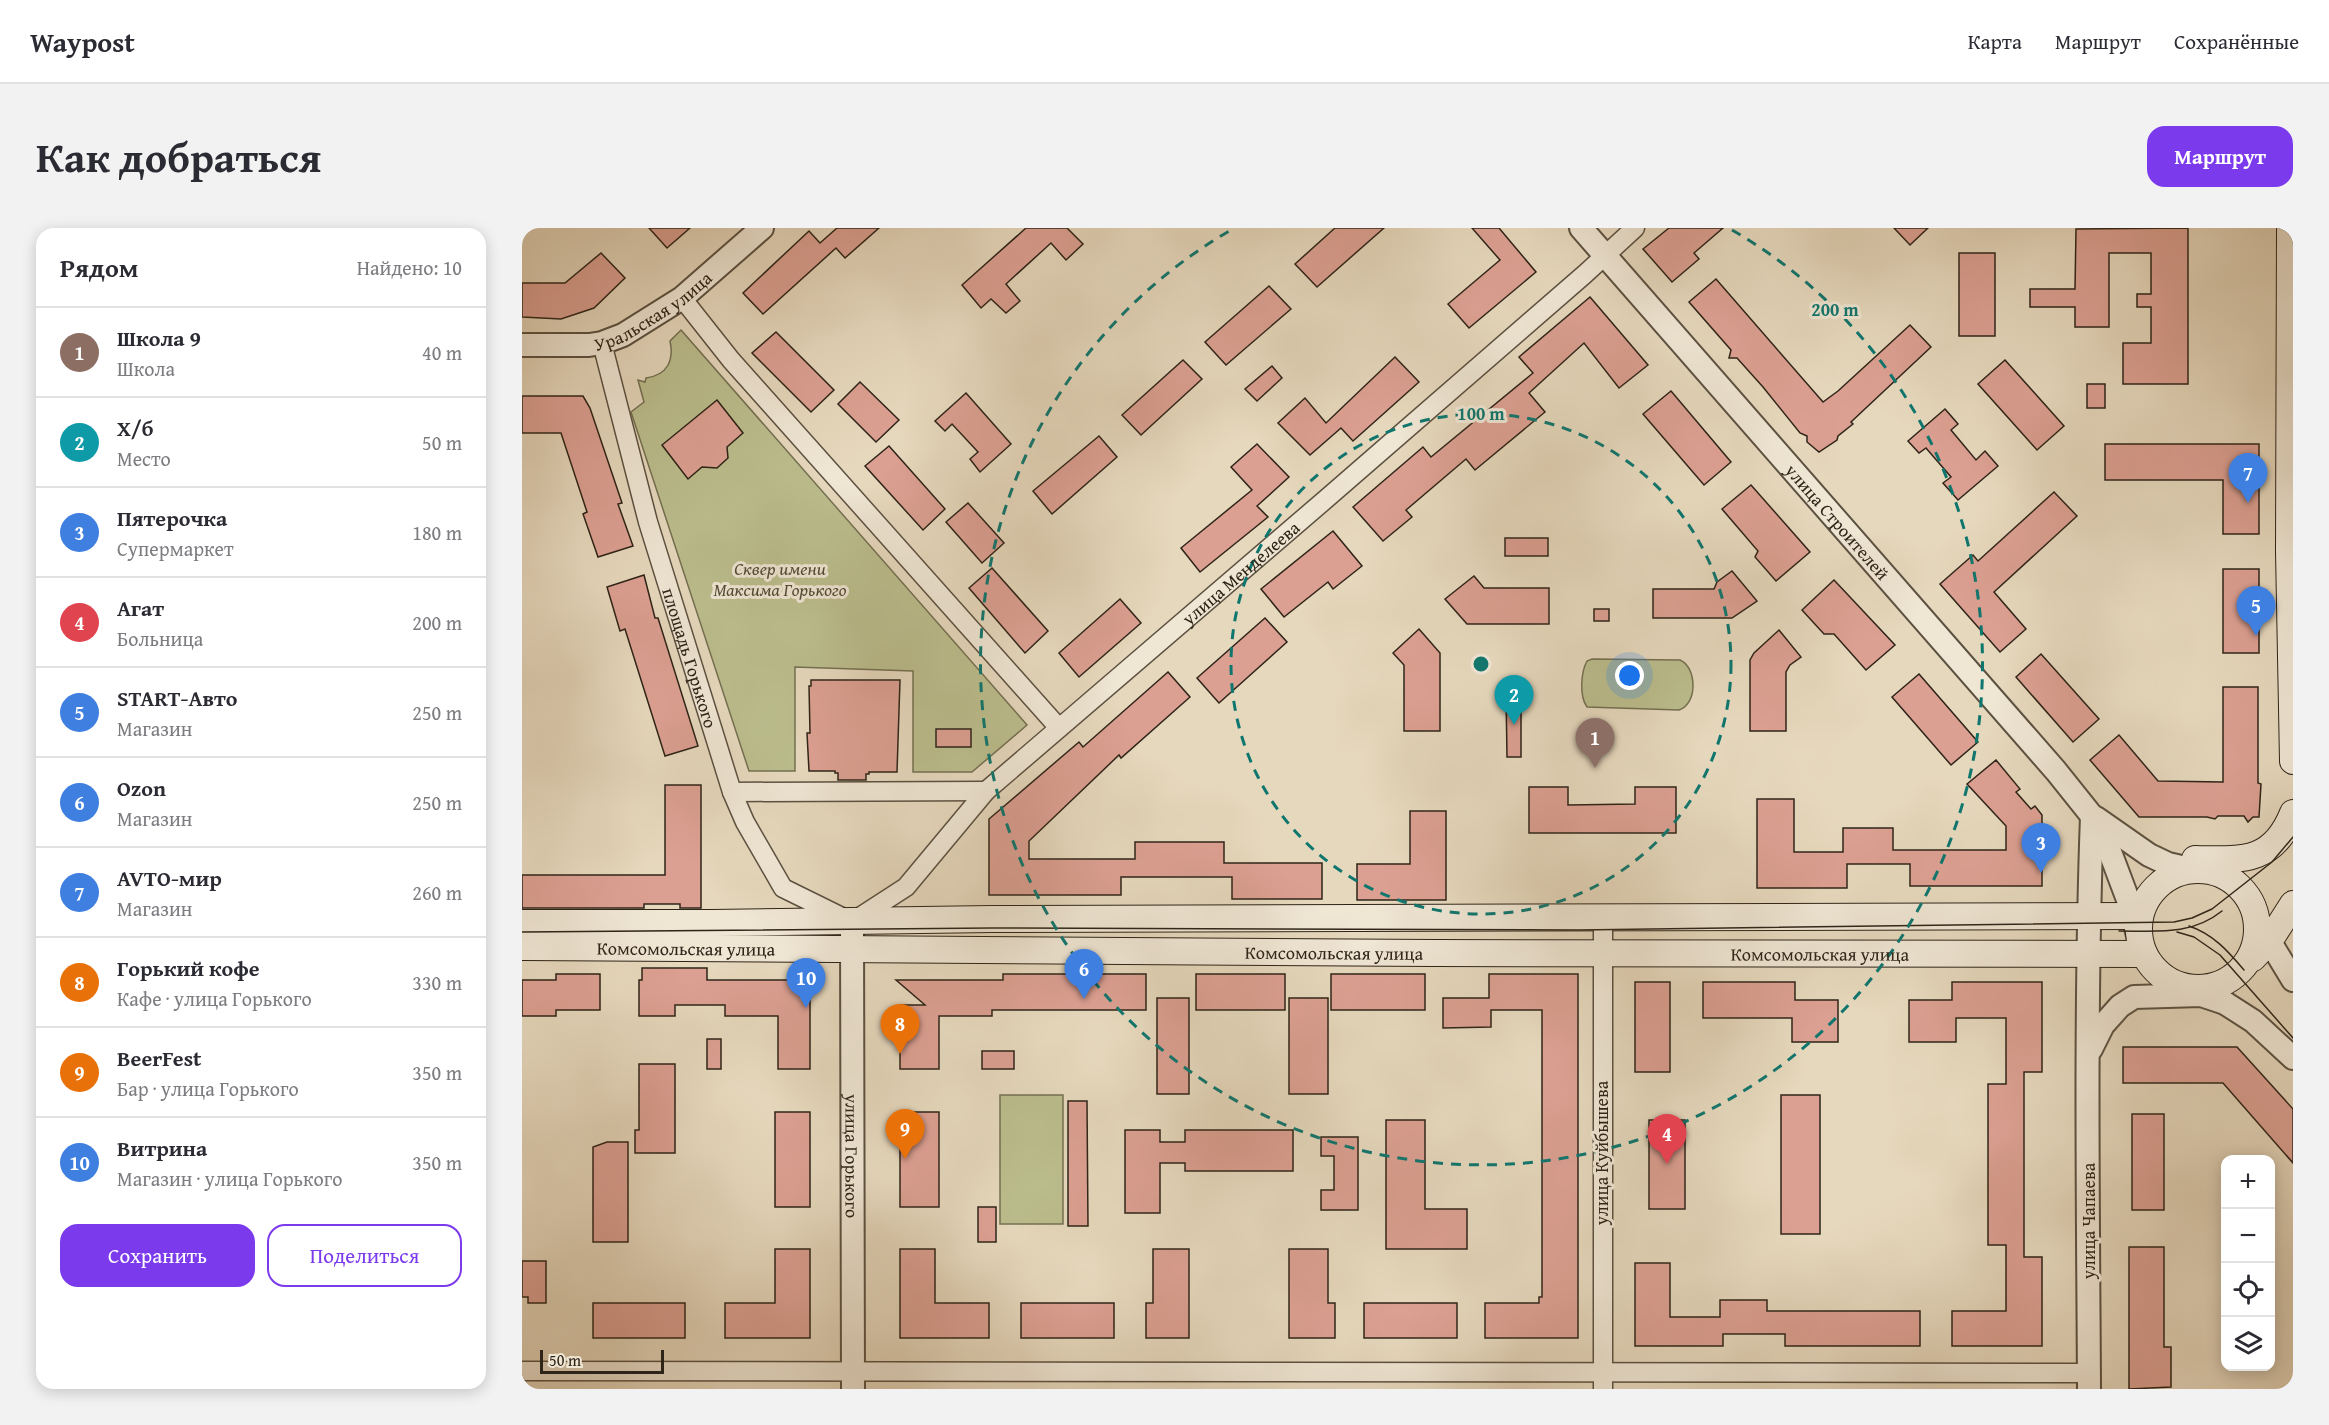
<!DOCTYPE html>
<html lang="ru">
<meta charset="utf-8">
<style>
body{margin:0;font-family:"Gentium Book Plus",serif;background:#f2f2f3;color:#2b2b33}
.controls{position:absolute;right:18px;bottom:18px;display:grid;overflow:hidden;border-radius:12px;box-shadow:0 3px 15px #0003}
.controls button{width:54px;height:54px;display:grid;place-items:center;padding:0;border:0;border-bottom:2px solid #e1e1e2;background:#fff;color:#2b2b33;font:30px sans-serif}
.scale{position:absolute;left:18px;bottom:15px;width:124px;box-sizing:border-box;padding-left:6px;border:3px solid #2e2418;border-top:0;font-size:16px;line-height:21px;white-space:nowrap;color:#2e2418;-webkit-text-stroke:4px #efe6d4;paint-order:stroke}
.you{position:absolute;left:1108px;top:448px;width:21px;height:21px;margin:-15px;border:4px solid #fff;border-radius:50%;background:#1a73e8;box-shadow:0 0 0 9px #1a73e833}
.badge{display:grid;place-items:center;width:39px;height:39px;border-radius:50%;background:#7c3aed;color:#fff;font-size:20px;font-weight:700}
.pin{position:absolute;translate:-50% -50px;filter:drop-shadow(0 2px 3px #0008)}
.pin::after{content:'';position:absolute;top:32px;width:21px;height:18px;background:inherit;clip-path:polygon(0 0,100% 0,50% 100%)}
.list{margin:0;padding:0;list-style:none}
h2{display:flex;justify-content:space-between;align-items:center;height:78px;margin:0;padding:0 24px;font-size:26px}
h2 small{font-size:20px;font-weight:400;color:#7c7c81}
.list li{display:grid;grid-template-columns:39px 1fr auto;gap:18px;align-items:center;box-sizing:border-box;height:90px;padding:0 24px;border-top:2px solid #e1e1e2}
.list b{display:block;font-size:22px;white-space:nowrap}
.list p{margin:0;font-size:20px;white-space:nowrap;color:#7c7c81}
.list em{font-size:20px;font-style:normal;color:#7c7c81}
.actions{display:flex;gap:12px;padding:18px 24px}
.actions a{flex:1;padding:14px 0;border:2px solid #7c3aed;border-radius:18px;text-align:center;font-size:21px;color:#7c3aed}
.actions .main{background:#7c3aed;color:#fff}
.icon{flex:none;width:33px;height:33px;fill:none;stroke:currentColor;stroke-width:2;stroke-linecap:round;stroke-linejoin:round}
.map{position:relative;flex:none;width:1771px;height:1161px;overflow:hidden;border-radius:18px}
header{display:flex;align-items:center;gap:36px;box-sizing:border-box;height:84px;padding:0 30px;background:#fff;border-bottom:2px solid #e1e1e2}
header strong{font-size:28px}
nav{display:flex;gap:33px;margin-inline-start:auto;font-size:21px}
.intro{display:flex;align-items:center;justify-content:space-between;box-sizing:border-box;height:144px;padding:0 36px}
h1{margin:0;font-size:42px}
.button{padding:15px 27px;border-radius:18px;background:#7c3aed;color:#fff;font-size:21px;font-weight:700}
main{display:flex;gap:36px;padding:0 36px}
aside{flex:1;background:#fff;border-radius:18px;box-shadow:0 3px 15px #0003}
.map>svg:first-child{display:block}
.green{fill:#bbbd8d;stroke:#747052;stroke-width:1.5}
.building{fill:#dca092;stroke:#2e2418;stroke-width:1.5}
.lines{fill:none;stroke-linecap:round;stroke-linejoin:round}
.minor-casing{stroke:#5c5141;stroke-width:21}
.tertiary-casing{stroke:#5c5141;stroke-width:26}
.secondary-casing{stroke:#2e2418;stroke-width:28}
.minor{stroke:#efe6d4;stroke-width:18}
.tertiary{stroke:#efe6d4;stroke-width:22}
.secondary{stroke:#efe6d4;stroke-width:26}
.tram{stroke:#2e2418;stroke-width:1.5}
.ring{fill:none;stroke:#0f766e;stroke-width:3;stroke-dasharray:10 8}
.labels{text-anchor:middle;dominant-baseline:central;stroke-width:6;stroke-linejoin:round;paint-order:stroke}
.street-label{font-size:18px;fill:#2e2418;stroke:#efe6d4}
.park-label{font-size:18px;font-style:italic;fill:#514a35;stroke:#efe6d4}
.centre{fill:#0f766e;stroke:#efe6d4;stroke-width:3}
.ring-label{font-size:18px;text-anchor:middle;font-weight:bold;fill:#0f766e;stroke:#efe6d4;stroke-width:6;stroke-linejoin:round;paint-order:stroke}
</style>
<header>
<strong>Waypost</strong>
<nav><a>Карта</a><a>Маршрут</a><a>Сохранённые</a></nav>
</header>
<div class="intro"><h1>Как добраться</h1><a class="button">Маршрут</a></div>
<main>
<aside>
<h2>Рядом<small>Найдено: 10</small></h2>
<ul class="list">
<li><span class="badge" style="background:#8d6e63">1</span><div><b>Школа 9</b><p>Школа</p></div><em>40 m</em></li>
<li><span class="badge" style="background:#0f9aa8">2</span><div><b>Х/б</b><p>Место</p></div><em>50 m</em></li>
<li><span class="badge" style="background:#3f7fe0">3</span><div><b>Пятерочка</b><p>Супермаркет</p></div><em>180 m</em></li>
<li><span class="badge" style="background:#e0444e">4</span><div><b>Агат</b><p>Больница</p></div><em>200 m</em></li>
<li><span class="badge" style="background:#3f7fe0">5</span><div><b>START-Авто</b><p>Магазин</p></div><em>250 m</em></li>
<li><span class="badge" style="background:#3f7fe0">6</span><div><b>Ozon</b><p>Магазин</p></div><em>250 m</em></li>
<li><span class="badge" style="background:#3f7fe0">7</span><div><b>AVTO-мир</b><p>Магазин</p></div><em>260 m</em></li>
<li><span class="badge" style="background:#e8710a">8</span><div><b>Горький кофе</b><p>Кафе · улица Горького</p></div><em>330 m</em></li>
<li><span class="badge" style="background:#e8710a">9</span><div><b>BeerFest</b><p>Бар · улица Горького</p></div><em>350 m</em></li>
<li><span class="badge" style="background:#3f7fe0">10</span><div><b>Витрина</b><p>Магазин · улица Горького</p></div><em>350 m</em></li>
</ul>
<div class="actions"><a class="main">Сохранить</a><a>Поделиться</a></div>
</aside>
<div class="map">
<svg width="1771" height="1161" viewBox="0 0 1771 1161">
<rect width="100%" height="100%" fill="#e6d8bd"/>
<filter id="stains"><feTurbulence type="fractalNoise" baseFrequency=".00333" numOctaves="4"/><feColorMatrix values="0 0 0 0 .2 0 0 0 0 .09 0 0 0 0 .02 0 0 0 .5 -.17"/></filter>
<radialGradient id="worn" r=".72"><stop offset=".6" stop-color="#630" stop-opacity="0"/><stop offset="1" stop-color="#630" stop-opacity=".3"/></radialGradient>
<g class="green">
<path d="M159,102L505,497L450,544H391V443L273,439V543H227L109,184L122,174L116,152L123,154L124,150C146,147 152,132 148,113Z"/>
<path d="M1070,431L1158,432C1175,439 1176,476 1157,482L1065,479C1057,468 1059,444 1065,433Z"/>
<rect x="478" y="867" width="63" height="129"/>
</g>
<g class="building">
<path d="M127,0H168L145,20Z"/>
<path d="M315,0H357L323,30L314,20L241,86L221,65L287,3L298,15Z"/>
<path d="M504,0H545L561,16L544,32L529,15L484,56L498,73L484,85L469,71L459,80L440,57Z"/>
<path d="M813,0H862L795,59L773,36Z"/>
<path d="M950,0H977L1014,44L947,100L926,76L978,32Z"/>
<path d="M1147,0H1201L1172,25L1177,31L1150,54L1121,21Z"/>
<path d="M1372,0H1406L1388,17Z"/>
<path d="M1666,0V156H1601V115H1629V79H1615V66H1629V25H1587V99H1553V79H1508V61H1553L1554,1Z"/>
<path d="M79,25L103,50L72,80L39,91L0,89V55H43Z"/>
<rect x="1437" y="25" width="36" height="83"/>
<path d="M1194,51L1301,174L1316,163L1388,97L1409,119L1329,194L1331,196L1316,208L1315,212L1297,224L1285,214V208L1278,205L1241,159L1215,130H1207L1209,122L1167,74Z"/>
<path d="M747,58L769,81L704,137L683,114Z"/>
<path d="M1068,69L1126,137L1097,160L1062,115L1007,165L1023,184L953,242L944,231L884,282L890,289L861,313L831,279L901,219L909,229L1011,145L997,129Z"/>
<path d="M254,104L312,162L289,184L230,125Z"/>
<path d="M873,129L897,154L831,213L819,200L788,227L756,195L783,170L804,195Z"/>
<path d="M661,132L680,151L619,207L600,187Z"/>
<path d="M1483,132L1542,198L1515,222L1456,156Z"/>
<path d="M750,138L760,150L735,173L723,161Z"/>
<path d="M338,154L377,192L354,214L316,176Z"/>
<rect x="1565" y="156" width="18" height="24"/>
<path d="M1149,163L1209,234L1182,257L1121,186Z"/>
<path d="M444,165L489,216L458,244L448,231L456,224L430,196L423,203L413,193Z"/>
<path d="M0,168H61L68,180L100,275L96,276L111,318L76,329L61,286L65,284L39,205H0Z"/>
<path d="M195,172L221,205L205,219L206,230L195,240L180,239L166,251L140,217Z"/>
<path d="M1423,181L1436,196L1429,202L1454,232L1463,223L1476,238L1436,272L1421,255L1429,249L1404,220L1397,225L1386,213Z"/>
<path d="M577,208L595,229L530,286L511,263Z"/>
<path d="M735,216L767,249L735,278L746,289L678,344L659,320L730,262L709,239Z"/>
<path d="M1583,216H1737V306H1701V252H1583Z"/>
<path d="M367,218L423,281L401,302L343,238Z"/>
<path d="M1229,257L1288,324L1254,353L1233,329L1236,323L1200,281Z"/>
<path d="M1532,264L1555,288L1472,364L1504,401L1478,424L1418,356L1451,327L1456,333Z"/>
<path d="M446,275L482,315L460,335L424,294Z"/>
<path d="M811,303L840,338L811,361L806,354L762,389L739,361Z"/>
<rect x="983" y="310" width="43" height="18"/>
<path d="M470,340L526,403L503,425L447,360Z"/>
<rect x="1701" y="341" width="36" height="84"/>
<path d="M1210,343L1235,373L1210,390H1131V361H1192L1195,354Z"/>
<path d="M122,347L133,390H136L176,518L143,528L103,401L98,403L85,359Z"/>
<path d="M952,348L962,360H1027V396H945L923,371Z"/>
<path d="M1312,352L1373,417L1344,442L1312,406H1302L1280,382Z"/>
<path d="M598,371L619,395L557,449L537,425Z"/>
<rect x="1072" y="381" width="15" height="12"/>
<path d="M743,390L765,414L697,475L675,450Z"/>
<path d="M897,401L918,425V503H882V437L871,425Z"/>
<path d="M1257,402L1279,429L1268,437L1264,444V503H1228V432L1232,425Z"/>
<path d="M1519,426L1577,491L1551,514L1494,449Z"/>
<path d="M646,444L668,469L599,530L597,527L507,613V631H613V614H702V635H800V671H710V649H599V667H467V591L557,514L561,519Z"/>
<path d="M1397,446L1456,514L1429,537L1370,469Z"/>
<path d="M289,452H378L375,544H347V546H344V552H316V545H313V543H287L285,505H288L287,458H289Z"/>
<path d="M1701,459H1736V555L1739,556L1737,589H1731L1726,594L1722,588H1696L1693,591L1685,589H1617L1568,532L1597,507L1636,553L1701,554Z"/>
<path d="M984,465H999V529H985Z"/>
<rect x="414" y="501" width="35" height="18"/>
<path d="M1474,532L1498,561L1494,564L1509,581L1513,578L1520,587V658H1388V636H1325V660H1235V571H1272V624H1321V600H1371V622H1484V598L1445,556Z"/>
<path d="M143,557H179V680H158V676H122V680H0V647H143Z"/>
<path d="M1007,559H1046V577L1113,576V559H1154V605H1007Z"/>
<path d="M888,583H924V672H835V636H888Z"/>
<path d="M120,740H185V752H281L288,764V841H256V788H203V777H153V788H117V752H120Z"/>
<path d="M34,746H78V782H34V788H0V752H34Z"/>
<path d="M481,746H624V782H470V788H417V841H378V777H403L374,752H481Z"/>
<rect x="674" y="746" width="89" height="36"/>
<rect x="809" y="746" width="94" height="36"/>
<path d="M967,746H1056V1110H963V1075H1017V1069H1020V782H969V799L921,800V770H967Z"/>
<rect x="1113" y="754" width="35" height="90"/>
<path d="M1181,754H1273V772H1316V814H1270V790H1181Z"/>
<path d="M1430,754H1520V844H1502V1029H1520V1118H1430V1083H1484V1017H1466V856H1484V790H1434V814H1387V772H1430Z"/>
<rect x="635" y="770" width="32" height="96"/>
<rect x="767" y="770" width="39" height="96"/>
<rect x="185" y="811" width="14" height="30"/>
<path d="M1601,819H1715L1771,881V935L1701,855H1601Z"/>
<rect x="460" y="823" width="32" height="18"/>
<path d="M117,836H153V925H113V902H117Z"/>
<rect x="1259" y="867" width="39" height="139"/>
<path d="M546,873H565L566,998H546Z"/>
<rect x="253" y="884" width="35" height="95"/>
<rect x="378" y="884" width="39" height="95"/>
<rect x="1610" y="886" width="32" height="96"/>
<path d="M864,892H903V981H945V1021H864Z"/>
<rect x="1127" y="892" width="36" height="89"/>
<path d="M603,902H638V914H663V902H771V943H663V935H638V985H603Z"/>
<path d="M799,909H836V982H799V962H812V928H799Z"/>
<path d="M85,914H106V1014H71V919Z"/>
<rect x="456" y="979" width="18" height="35"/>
<path d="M1607,1019H1642V1119H1649V1159L1607,1161Z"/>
<path d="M253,1021H288V1110H203V1075H253Z"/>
<path d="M378,1021H413V1075H467V1110H378Z"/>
<path d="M631,1021H667V1110H624V1075H631Z"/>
<path d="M767,1021H806V1075H813V1110H767Z"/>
<path d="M0,1033H24V1075H6V1069H0Z"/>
<path d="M1113,1035H1148V1089H1198V1072H1245V1083H1398V1118H1263V1106H1201V1118H1113Z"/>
<rect x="71" y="1075" width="92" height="35"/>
<rect x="499" y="1075" width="93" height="35"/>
<rect x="842" y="1075" width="93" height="35"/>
</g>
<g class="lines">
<g class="minor-casing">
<g id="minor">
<path d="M160,70L209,132L537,500"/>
<path id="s1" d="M80,115L126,294L210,564L223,594L261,660L330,694L384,659L464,563L804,271L1063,46L1113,0"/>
<path d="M210,564L464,563"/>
<path d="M0,1143L1567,1145"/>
<path d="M1081,1161V690"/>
</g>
</g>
<g class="tertiary-casing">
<g id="tertiary">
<path id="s2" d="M1059,0L1534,543L1570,588L1582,608L1608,677L1618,715"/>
<path id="s3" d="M0,117H67L80,115L101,107L160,70L240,0"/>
<path d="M1574,590L1627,627L1646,636L1672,642"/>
<path d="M1734,691L1771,752"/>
<path id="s4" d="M330,694L331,1161"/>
<path d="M1692,768L1731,793L1771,830"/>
<path d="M1569,821L1581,797L1598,778L1612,769L1679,767L1703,775"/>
<path d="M1567,1161C1566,970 1563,779 1570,588"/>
</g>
</g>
<g class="secondary-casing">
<g id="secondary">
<path d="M1768,0L1767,323L1771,533"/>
<path d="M1673,631C1721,632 1751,635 1771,585"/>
<circle cx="1676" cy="701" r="59"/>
<path d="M0,695H190L470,691L1618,688"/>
<path id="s5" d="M0,719L912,725L1622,726"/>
<path d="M1731,730L1748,712L1771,676"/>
</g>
</g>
<use href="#minor" class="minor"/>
<use href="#tertiary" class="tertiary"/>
<use href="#secondary" class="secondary"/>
<g class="tram">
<path d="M1667,698C1691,706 1706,723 1722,742"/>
<path d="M1597,703C1634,703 1669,708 1700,683"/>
<path d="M0,704L470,700L1056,702L1652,694L1670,690L1690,681L1750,634L1771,609"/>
<path d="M1655,704L1672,709L1698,727L1771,810"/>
</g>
</g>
<g class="ring">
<circle cx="959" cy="436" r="250"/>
<path d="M1210 2A501 501 0 1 1 709 2"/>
</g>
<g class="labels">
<g class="street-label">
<text stroke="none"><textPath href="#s3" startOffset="140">Уральская улица</textPath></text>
<text stroke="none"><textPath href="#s2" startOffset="390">улица Строителей</textPath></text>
<text stroke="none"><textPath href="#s1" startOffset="1178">улица Менделеева</textPath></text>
<text stroke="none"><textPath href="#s1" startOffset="327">площадь Горького</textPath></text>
<text stroke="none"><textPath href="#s5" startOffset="164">Комсомольская улица</textPath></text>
<text stroke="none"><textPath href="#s5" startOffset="812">Комсомольская улица</textPath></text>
<text stroke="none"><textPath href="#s5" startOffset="1298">Комсомольская улица</textPath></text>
<text transform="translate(1079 925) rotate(-90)">улица Куйбышева</text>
<text stroke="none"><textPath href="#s4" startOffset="234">улица Горького</textPath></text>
<text transform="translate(1566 993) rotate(-90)">улица Чапаева</text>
</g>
<g class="park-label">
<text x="258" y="340">Сквер имени<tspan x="258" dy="21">Максима Горького</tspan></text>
</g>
</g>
<circle cx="959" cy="436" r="9" class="centre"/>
<g class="ring-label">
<text x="1313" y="88">200 m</text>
<text x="959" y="192">100 m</text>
</g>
<rect width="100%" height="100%" filter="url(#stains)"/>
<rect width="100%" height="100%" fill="url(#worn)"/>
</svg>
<div class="controls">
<button>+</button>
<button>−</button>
<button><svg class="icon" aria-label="locate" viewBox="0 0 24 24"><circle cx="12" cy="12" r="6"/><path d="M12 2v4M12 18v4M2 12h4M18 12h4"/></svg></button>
<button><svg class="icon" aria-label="layers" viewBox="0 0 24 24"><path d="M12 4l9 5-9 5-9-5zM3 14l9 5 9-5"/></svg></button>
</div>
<div class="scale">50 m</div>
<div class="you"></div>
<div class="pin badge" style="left:1073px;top:540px;background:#8d6e63">1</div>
<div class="pin badge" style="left:992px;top:497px;background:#0f9aa8">2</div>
<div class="pin badge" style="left:1519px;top:645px;background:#3f7fe0">3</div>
<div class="pin badge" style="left:1145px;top:936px;background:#e0444e">4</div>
<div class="pin badge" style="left:1734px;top:408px;background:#3f7fe0">5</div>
<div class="pin badge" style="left:562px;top:771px;background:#3f7fe0">6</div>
<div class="pin badge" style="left:1726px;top:275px;background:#3f7fe0">7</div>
<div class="pin badge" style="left:378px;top:826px;background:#e8710a">8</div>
<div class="pin badge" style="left:383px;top:931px;background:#e8710a">9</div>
<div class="pin badge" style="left:284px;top:780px;background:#3f7fe0">10</div>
</div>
</main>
